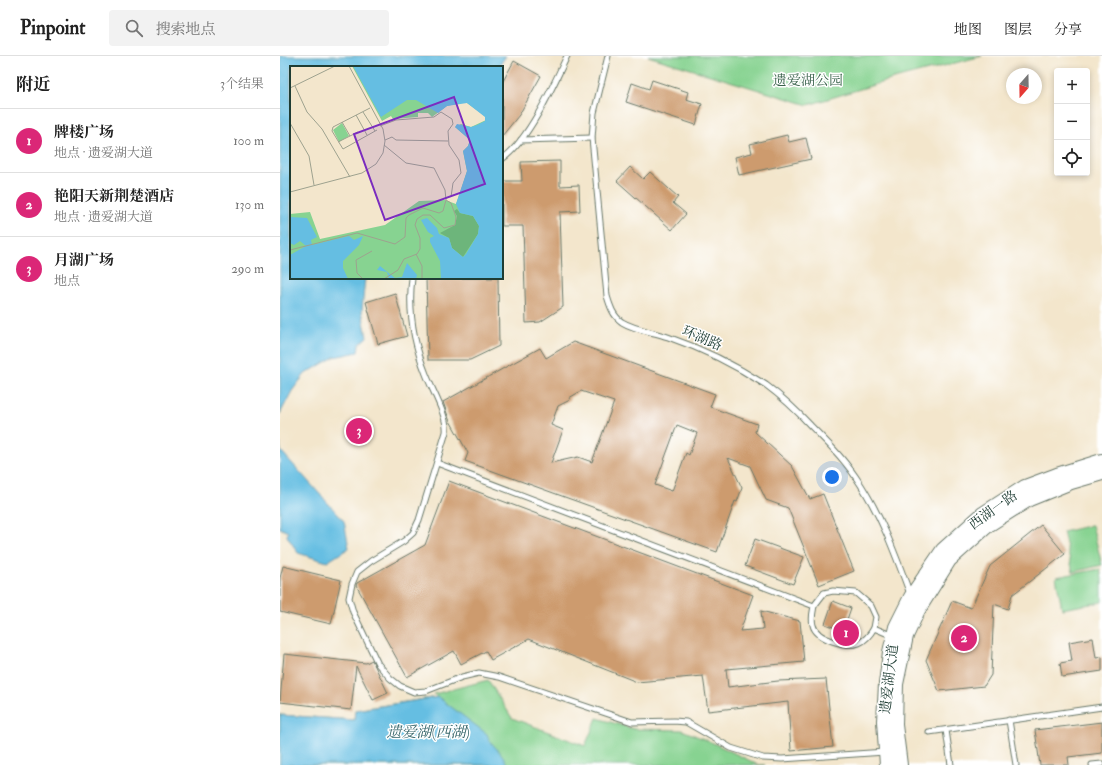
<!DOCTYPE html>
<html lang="zh">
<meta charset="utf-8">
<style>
body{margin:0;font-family:"IM FELL Double Pica","Noto Serif SC",serif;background:#f2f2f2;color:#222}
.controls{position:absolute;right:12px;top:12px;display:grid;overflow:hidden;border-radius:4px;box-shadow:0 2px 6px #0003}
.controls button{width:36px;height:36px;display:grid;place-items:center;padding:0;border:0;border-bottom:1px solid #e0e0e0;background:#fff;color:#222;font:20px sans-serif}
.compass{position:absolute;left:726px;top:12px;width:36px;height:36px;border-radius:50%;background:#fff;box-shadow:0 2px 6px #0003;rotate:200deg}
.you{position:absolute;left:552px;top:421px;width:14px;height:14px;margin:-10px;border:3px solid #fff;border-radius:50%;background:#1a73e8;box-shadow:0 0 0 6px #1a73e833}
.badge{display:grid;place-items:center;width:26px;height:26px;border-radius:50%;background:#db2777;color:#fff;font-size:13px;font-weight:700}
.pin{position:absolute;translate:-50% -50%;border:2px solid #fff;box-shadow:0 1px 4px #0006}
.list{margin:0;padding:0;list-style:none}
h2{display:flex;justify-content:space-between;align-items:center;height:52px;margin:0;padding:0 16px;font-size:17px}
h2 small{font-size:13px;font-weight:400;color:#767676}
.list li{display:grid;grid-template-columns:26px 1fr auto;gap:12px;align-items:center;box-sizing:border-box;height:64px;padding:0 16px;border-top:1px solid #e0e0e0}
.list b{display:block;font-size:15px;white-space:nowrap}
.list p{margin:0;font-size:13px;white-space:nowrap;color:#767676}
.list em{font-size:13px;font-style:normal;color:#767676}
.icon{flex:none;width:22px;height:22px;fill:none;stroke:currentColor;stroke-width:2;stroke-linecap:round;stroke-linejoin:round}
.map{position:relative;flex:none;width:822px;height:709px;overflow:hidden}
header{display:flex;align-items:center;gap:24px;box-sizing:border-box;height:56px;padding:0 20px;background:#fff;border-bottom:1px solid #e0e0e0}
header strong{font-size:19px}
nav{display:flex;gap:22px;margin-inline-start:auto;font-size:14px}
.search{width:280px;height:36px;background:#f2f2f2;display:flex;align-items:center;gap:10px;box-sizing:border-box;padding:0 14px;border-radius:4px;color:#767676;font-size:15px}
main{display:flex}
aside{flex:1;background:#fff}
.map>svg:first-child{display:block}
.green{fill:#87d391;stroke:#538862}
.water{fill:#65bee2;stroke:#427e8b}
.building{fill:#cd9b6e;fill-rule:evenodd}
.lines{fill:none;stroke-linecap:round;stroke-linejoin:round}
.lane-casing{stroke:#697869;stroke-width:7}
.secondary-casing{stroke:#697869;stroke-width:16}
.lane{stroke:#fff;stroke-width:5}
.secondary{stroke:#fff;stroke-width:14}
.labels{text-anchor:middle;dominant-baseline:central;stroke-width:3;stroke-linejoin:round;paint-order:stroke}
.park-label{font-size:14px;fill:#39624b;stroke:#fff}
.street-label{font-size:14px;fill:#1f3d34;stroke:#fff}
.water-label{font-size:15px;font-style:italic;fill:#346468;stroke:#fff}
.inset-road{fill:none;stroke:#9ea28f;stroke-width:1}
.view{fill:#7b2cbf;fill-opacity:0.15;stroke:#7b2cbf;stroke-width:2}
.inset-edge{fill:none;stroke:#1f3d34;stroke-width:2}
</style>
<header>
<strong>Pinpoint</strong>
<div class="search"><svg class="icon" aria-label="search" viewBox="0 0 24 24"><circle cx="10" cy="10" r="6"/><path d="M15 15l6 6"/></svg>搜索地点</div>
<nav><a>地图</a><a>图层</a><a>分享</a></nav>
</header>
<main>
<aside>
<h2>附近<small>3个结果</small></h2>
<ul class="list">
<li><span class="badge">1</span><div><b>牌楼广场</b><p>地点 · 遗爱湖大道</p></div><em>100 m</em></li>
<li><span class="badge">2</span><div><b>艳阳天新荆楚酒店</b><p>地点 · 遗爱湖大道</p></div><em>130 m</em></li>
<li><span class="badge">3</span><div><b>月湖广场</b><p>地点</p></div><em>290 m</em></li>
</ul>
</aside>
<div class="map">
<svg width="822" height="709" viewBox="0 0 822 709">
<rect width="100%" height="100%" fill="#fff"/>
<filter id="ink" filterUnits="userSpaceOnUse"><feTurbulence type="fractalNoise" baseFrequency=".025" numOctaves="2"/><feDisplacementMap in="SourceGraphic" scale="8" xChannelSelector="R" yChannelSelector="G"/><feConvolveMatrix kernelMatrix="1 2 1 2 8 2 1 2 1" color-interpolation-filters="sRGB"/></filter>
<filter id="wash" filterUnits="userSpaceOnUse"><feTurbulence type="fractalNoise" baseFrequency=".012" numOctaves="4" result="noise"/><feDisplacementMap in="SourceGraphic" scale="16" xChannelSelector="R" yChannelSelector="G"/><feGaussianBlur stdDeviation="0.9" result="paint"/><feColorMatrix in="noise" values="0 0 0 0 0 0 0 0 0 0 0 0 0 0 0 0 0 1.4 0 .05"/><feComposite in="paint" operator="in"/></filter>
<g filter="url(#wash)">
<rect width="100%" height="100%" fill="#f3e6cc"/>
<g class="green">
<path d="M368,0H702L610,24L528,49Z"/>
<path d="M812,469L822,509L793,516L783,476Z"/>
<path d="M820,513L822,523V546L782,553L776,521Z"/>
<path d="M208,624L232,662L305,690L317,662L354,673L402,674L431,686L479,709H485H0V659L74,664L75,654L157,641L154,638Z"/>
</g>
<g class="water">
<path d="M0,0H226L218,11H11V222H85L82,255L87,281L79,288L78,296L54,301L25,318L12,335L0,358Z"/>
<path d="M0,387L1,395L64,465L69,492L47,506L18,497L7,480L8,476L0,472Z"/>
<path d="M158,641L207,678C210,690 224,696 227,709H0V659L74,664L75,654Z"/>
</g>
<g id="blocks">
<g class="building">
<path d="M234,5L261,20L239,59L222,80V27Z"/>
<path d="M372,24L408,36L406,43L422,48L416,69L346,46L352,27L369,33Z"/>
<path d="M507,79L509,86L526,82L531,103L459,119L455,101L472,97L470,88Z"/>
<path d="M280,105V130L299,129L300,155L280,156L283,251L260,266L246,267L243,170H222V125H242L241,106Z"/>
<path d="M350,111L363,123L370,116L398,141L393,147L406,158L392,174L337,125Z"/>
<path d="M146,222H218L219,290L190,304H148Z"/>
<path d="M115,237L127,280L98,288L86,246Z"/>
<path d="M293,286L435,338L430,351L477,368L475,376L512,410L530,443L543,438L574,515L539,529L508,452L486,444L470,410L448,402L462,432L457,446L455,445L437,496L185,405L188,397L169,363L163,346L260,292L266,302ZM301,335L334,346L312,406L298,401L271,407L283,374L271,369L278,350L290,344L289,342ZM397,369L417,377L409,399L406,397L392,435L375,429Z"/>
<path d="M169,425L473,539L460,575L483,573L481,555L520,565L524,606L446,613L448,631L498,625L546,623L553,691L511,695L508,646L428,655L423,620L357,626L249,583L211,604L206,595L181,608L174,595L127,621L76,529L77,527L145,489Z"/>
<path d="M761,469L785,498L732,539L728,553L714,548L711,619L704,630L659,635L646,604L672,545L691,552L710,510Z"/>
<path d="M475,483L524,501L513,528L465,510Z"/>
<path d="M3,510L61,524L51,568L0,556V522Z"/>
<path d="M553,545L571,552L563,575L545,568Z"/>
<path d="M813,582L816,602L822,601V615L782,621L780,607L792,605L789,586Z"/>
<path d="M4,598L86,607L92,604L108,637L93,644L76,610L71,654L0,646Z"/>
<path d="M822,666V697L788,701L789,709H760L755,674Z"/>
</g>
</g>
</g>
<g filter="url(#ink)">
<use href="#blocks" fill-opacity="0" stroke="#697869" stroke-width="1"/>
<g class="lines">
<g class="lane-casing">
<g id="lane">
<path d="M328,0L314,57L312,82L327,240C330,250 333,260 342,266C355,274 374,276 388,281C423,293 455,309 486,329C501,340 518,356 531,370C547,386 562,401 575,420C600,456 615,497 630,538"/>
<path d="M241,84L312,82"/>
<path d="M222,103C248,86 274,28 287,0"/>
<path d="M132,222C128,254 134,288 146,318C152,334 168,361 166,376L139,464L133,477L124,485L91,505L77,516L72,528L69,542L73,556L98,608L110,622L120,630L134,636L146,635L182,621L199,617L219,621L352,666L394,665L406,666L451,692L483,702L502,703L605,696"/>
<path d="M157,407L534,550C533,555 531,563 533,569C536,583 567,592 579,587C586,584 590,579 594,572L613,580"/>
<path d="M534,550L544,537L553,535L576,537L591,550L596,561L594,572"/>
<path d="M729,664L736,709"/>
<path d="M666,674L671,709"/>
<path d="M649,676L822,651"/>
<path d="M812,709L822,708"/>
</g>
</g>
<g class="secondary-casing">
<g id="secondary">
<path d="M607,709L604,665L606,628L610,596L616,571L631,541L663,494L703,458L745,431L777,419L822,405"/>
<path d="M620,709L615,669L616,628L626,580L638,554L669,504L708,469L749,443L791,426L822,417"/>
</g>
</g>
<use href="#lane" class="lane"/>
<use href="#secondary" class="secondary"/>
</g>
</g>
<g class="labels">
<g class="park-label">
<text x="528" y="24">遗爱湖公园</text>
</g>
<g class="street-label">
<text transform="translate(422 282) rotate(23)">环湖路</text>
<text transform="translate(713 454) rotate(-36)">西湖一路</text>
<text transform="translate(609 623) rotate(-83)">遗爱湖大道</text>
</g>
<g class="water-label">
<text x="148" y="676">遗爱湖(西湖)</text>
</g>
</g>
<g transform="translate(10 10)">
<rect width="213" height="213" fill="#f3e6cc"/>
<path d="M62,0H213V213H0V148L20,146L30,173L95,159L129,135L155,134L166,138L177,105L173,85L178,80L180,74L165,61L171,58L181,61L196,54L195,50L177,37H170L157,40L142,51L138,47H128V51L103,53L101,50L92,55ZM52,57L59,70L49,76L43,64Z" fill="#87d391"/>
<path d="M167,143L170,147L183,150L189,160L188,168L173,191L162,182L159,172L150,167L165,159L167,150L164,145Z" fill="#6db57b"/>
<path d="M63,0H213V213H151L150,195L140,176V172L144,170L138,166L131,154L137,152L147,162L149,168L159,172L162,182L173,191L176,188L188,168L189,160L183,150L170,147L166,138L177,105L173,85L178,80L180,74L165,61L167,58L181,61L187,59L195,55V51L177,37L157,40L148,47L126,34H117L91,51ZM0,151L17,152L27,171L21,174L22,179L59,170L64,174L73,170L69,179L53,195V202L58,213H0V189L16,180L10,175L4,179L0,177ZM117,197L127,209L126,213H99L97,206L87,204L90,200L105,212L112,211Z" fill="#65bee2"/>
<path class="inset-road" d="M5,20L17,46L32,63L60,111M0,22L45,0M80,42L43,61L42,65L53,83L87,64M73,46L85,65M66,49L77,69M52,56L60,70M0,57L19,90L24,119M90,60L106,54L144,51L151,46L162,53L163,58L158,65L159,79L169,94L171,107L163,117L161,131M95,74L102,71L106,74L158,75M48,76L68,66M0,126L72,107L86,98L93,87L95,75L93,63L59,0M0,184L67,167L105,178L115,171L116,152L119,149L133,142L149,147L153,145L156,134L155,124L144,102L116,97L94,79M126,188L132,200V213M73,213L67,207L66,194L82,185M94,213L108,204L114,193L127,188L130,183V172L125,159L127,153L133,149H140L154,162L165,159L166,151L161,137L156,134"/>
<path class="view" d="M164,31L195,118L95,154L64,68Z"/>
<rect width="213" height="213" class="inset-edge"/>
</g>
</svg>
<div class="controls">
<button>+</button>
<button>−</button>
<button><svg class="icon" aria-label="locate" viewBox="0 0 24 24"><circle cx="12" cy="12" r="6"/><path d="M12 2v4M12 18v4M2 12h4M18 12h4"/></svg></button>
</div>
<svg class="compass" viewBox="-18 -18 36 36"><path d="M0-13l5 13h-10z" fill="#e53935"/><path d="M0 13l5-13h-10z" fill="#767676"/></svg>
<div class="you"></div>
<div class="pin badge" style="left:566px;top:577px">1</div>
<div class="pin badge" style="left:684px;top:582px">2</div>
<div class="pin badge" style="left:79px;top:375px">3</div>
</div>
</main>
